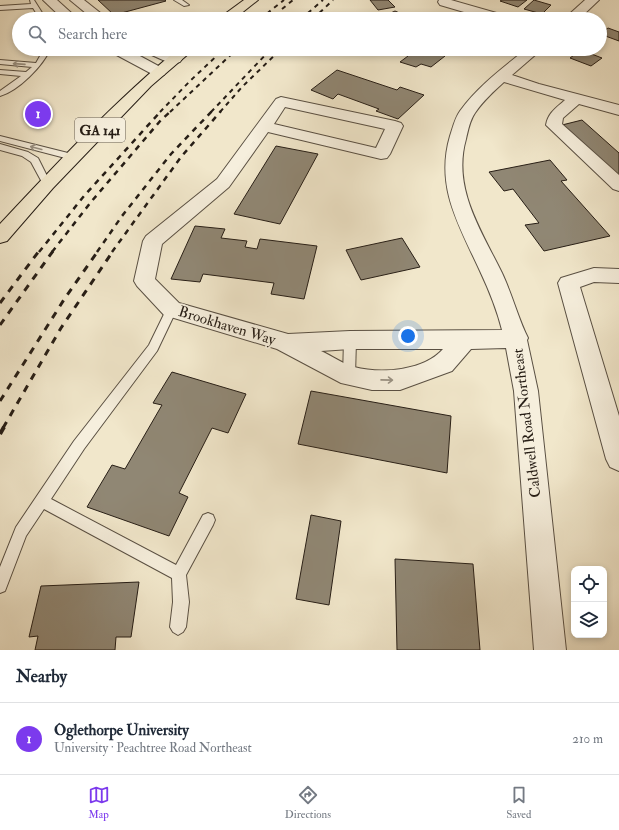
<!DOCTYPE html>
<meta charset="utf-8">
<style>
body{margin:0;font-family:"IM FELL Double Pica",serif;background:#f2f2f3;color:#1f2937}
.controls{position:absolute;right:12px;bottom:12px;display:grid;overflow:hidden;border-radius:8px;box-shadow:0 2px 6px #0003}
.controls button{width:36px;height:36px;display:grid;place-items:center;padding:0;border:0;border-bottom:1px solid #e0e1e3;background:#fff;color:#1f2937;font:20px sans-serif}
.you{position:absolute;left:408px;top:336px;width:14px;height:14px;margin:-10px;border:3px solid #fff;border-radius:50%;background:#1a73e8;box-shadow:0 0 0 6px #1a73e833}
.badge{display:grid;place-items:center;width:26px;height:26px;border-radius:50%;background:#7c3aed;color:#fff;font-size:13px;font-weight:700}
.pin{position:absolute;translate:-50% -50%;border:2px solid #fff;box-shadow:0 1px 4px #0006}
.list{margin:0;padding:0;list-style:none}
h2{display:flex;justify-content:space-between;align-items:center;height:52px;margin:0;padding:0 16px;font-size:17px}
h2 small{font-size:13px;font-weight:400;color:#747a83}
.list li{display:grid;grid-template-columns:26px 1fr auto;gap:12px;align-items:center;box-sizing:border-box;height:72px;padding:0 16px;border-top:1px solid #e0e1e3}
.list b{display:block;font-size:15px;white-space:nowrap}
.list p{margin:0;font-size:13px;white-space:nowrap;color:#747a83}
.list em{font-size:13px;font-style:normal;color:#747a83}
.icon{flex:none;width:22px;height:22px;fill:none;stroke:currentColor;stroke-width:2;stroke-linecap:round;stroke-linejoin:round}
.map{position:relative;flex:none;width:619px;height:650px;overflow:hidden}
.search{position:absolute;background:#fff;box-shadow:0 2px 6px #0003;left:12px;right:12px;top:12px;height:44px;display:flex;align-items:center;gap:10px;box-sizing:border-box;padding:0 14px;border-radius:22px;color:#747a83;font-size:15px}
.sheet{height:124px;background:#fff}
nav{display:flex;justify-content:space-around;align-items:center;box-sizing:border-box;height:56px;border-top:1px solid #e0e1e3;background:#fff;font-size:11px;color:#747a83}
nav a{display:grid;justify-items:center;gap:2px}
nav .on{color:#7c3aed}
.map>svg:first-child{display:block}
.building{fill:#908774;stroke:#271e16}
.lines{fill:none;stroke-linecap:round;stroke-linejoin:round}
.lane-casing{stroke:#5a5043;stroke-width:2}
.street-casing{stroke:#5a5043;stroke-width:2}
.highway-casing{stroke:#271e16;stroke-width:2}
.lane{fill:#f6efdd;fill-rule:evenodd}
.street{fill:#f6efdd;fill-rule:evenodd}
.highway{fill:#f1e7cb;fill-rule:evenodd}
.rail-far3{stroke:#271e16;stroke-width:2;stroke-dasharray:4.5 4.5;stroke-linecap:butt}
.rail-far2{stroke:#271e16;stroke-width:2.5;stroke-dasharray:5.5 5.5;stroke-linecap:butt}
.rail-far1{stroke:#271e16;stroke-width:3;stroke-dasharray:7 7;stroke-linecap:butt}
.rail{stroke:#271e16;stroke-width:4;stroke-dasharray:9 9;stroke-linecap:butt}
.oneway{stroke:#999183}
.labels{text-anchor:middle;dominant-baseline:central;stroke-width:3.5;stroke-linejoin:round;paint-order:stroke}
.shield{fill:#f6efdd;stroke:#655d52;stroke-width:1}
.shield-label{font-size:14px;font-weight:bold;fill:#271e16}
.street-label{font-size:15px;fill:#271e16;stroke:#f6efdd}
</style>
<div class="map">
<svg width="619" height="650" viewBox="0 0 619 650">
<rect width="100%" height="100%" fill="#f1e7cb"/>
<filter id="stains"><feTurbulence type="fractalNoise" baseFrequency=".005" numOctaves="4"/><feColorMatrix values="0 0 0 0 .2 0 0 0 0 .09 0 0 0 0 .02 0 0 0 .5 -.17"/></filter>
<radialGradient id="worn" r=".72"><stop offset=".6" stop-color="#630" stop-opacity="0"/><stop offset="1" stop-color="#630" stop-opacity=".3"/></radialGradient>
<g class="building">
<path d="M98,0H165L166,1L114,15Z"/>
<path d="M370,0H388L395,7L378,10Z"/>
<path d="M502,0H527L518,7L500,1Z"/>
<path d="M534,0L551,5L542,14L524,9Z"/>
<path d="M395,11L413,19H386L382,17Z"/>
<path d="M608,28L619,32V41L600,34Z"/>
<path d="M412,49H424L445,56L431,67L421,64L416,67L400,62L408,56L404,54Z"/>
<path d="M581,50L602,58L591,66L570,58Z"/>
<path d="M337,70L397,90L400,87L424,95L398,119L376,111L379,109L338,94L333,99L311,90Z"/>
<path d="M582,120L619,153V178L562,125Z"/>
<path d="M276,146L318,154L280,224L234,214Z"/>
<path d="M550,160L567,180L561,181L610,236L544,251L525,225L539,223L513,189L504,191L489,172Z"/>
<path d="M195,226L225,229L221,238L247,241L245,247L257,249L260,239L317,246L304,299L271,294L274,283L203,274L200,282L171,279Z"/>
<path d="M402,238L420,267L361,280L346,250Z"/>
<path d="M172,372L246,394L228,433L212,428L179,493L188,497L169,536L87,507L112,465L125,469L162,405L153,403Z"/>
<path d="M311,391L451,416L447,473L298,444Z"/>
<path d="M311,515L341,521L329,605L296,599Z"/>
<path d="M395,559L473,564L480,650H397Z"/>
<path d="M139,582L131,637H116L115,650H35L38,636L29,637L41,586Z"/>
</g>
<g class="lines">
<g class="lane-casing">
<g id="lane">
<path d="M30,0H34L46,19H40L33,8L0,10V6L31,4Z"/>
<path d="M174,0H182L189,5L184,6Z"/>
<path d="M44,49H50C43,66 18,91 0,96V91L21,76L0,74V70L26,72L32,67L0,64V60L36,63Z"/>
<path d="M0,136L76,155L77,157L73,160L0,141Z"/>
<path d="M0,144L28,152L38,158L51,184L50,186H44L31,162L22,156L0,150Z"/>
<path d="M172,305L176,306L177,309L157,351L84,449L51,499L176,565L203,515L208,513L213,515L215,520L213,525L186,575L189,602L186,627L183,632L178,635L173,632L170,627L173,602L172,578L44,509L26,536L5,591L0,593V567L16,527L74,441L149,345L168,306Z"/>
<path d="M350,336L354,337L356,340L355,376L353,379L349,381L345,379L343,376L344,340L346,337Z"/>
</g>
</g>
<g class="street-casing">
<g id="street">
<path d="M43,0H57L78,19H63Z"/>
<path d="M70,0H84L108,19H93Z"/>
<path d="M439,0H451L507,16L509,19H488L440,5L438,2Z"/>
<path d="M585,0H599L579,19H564Z"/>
<path d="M109,49H127L164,69L166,72L164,75L159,76L154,75L111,52Z"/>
<path d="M143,49C155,49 174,48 182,59L180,62C169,65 155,56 145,52Z"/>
<path d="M526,49H542L512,75L539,84L619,105V115L579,104L563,118L562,124L619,175V191L613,189L546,125C548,113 556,108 565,100L504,82C494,91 483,101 475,113C470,120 468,130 466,139C452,188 481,230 502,273C512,294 518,318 528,338L527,340L538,391L566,650H534L514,391L506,348L471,349L452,371L400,390H372L341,383L277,349L164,315L137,286L134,281L143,241L146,236L217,179L276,99L281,97L395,121L401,123L403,126L390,154L387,158L381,159L268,132L229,187L162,244L155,279L179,303L288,334L350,331L502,330C497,310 489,290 480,271C459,225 435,187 450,136C453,127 455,118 460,111C478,86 503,68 526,49ZM285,107L385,129L376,148L274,124ZM350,349H443C424,371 381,374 354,367C343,364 332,356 321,351Z"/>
<path d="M594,268L619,269V283L594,282L580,287L619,416V471L610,467L606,459L558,283L561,278Z"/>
</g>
</g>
<g class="highway-casing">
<g id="highway">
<path d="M244,0H258L234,19H218Z"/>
<path d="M178,49H194L151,86L53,188L7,241L0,243V224C57,163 114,102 178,49Z"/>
</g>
</g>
<use href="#lane" class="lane"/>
<use href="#street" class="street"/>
<use href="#highway" class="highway"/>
<g class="rail-far3">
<path d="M282,9L293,0"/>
<path d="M260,19L284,0"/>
<path d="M301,19L323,0"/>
<path d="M313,19L333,0"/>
<path d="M160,112L191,80L224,49"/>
<path d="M170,112L237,49"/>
<path d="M211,112L271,49"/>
<path d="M220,112L242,87L281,49"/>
</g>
<g class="rail-far2">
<path d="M39,252L84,196L161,111"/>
<path d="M52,252L91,202L161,120L171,111"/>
<path d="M97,252L122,216L171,154L212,111"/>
<path d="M112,252L181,157L221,111"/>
</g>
<g class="rail-far1">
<path d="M0,303L39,251"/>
<path d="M0,325L53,251"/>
<path d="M0,401L65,298L98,251"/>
<path d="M3,428L61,328L113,251"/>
</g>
<path class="rail" d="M0,434L4,427"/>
</g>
<defs><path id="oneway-shaft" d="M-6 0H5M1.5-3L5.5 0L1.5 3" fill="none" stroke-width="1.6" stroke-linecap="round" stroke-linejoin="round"/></defs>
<g class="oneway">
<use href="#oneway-shaft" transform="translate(19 64) rotate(-176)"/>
<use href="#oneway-shaft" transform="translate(36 148) rotate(-165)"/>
<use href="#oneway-shaft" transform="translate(387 380) rotate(1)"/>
</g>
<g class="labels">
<rect class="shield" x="75" y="118" width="50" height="24" rx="3"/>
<g class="shield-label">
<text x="100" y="130">GA 141</text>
</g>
<g class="street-label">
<text transform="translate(227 326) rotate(17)">Brookhaven Way</text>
<text transform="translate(527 423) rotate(-97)">Caldwell Road Northeast</text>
</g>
</g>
<rect width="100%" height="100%" filter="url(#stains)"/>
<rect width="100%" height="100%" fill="url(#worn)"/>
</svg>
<div class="controls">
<button><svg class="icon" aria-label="locate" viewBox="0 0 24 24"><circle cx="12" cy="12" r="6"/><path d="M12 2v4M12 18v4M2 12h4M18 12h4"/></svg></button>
<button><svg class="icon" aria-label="layers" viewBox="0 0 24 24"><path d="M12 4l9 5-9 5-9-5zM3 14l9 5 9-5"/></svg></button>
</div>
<div class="you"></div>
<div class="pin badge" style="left:38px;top:114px">1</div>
<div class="search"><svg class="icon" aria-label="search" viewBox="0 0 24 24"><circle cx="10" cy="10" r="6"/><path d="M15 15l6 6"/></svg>Search here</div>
</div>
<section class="sheet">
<h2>Nearby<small></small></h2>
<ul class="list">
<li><span class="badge">1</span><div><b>Oglethorpe University</b><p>University · Peachtree Road Northeast</p></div><em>210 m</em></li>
</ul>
</section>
<nav>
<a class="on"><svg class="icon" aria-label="map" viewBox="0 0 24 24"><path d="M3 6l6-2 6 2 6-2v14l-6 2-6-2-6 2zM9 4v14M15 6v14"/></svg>Map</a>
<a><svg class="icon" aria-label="directions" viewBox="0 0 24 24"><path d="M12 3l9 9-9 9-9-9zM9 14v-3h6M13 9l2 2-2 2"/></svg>Directions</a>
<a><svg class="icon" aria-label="saved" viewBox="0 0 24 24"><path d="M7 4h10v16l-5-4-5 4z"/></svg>Saved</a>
</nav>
